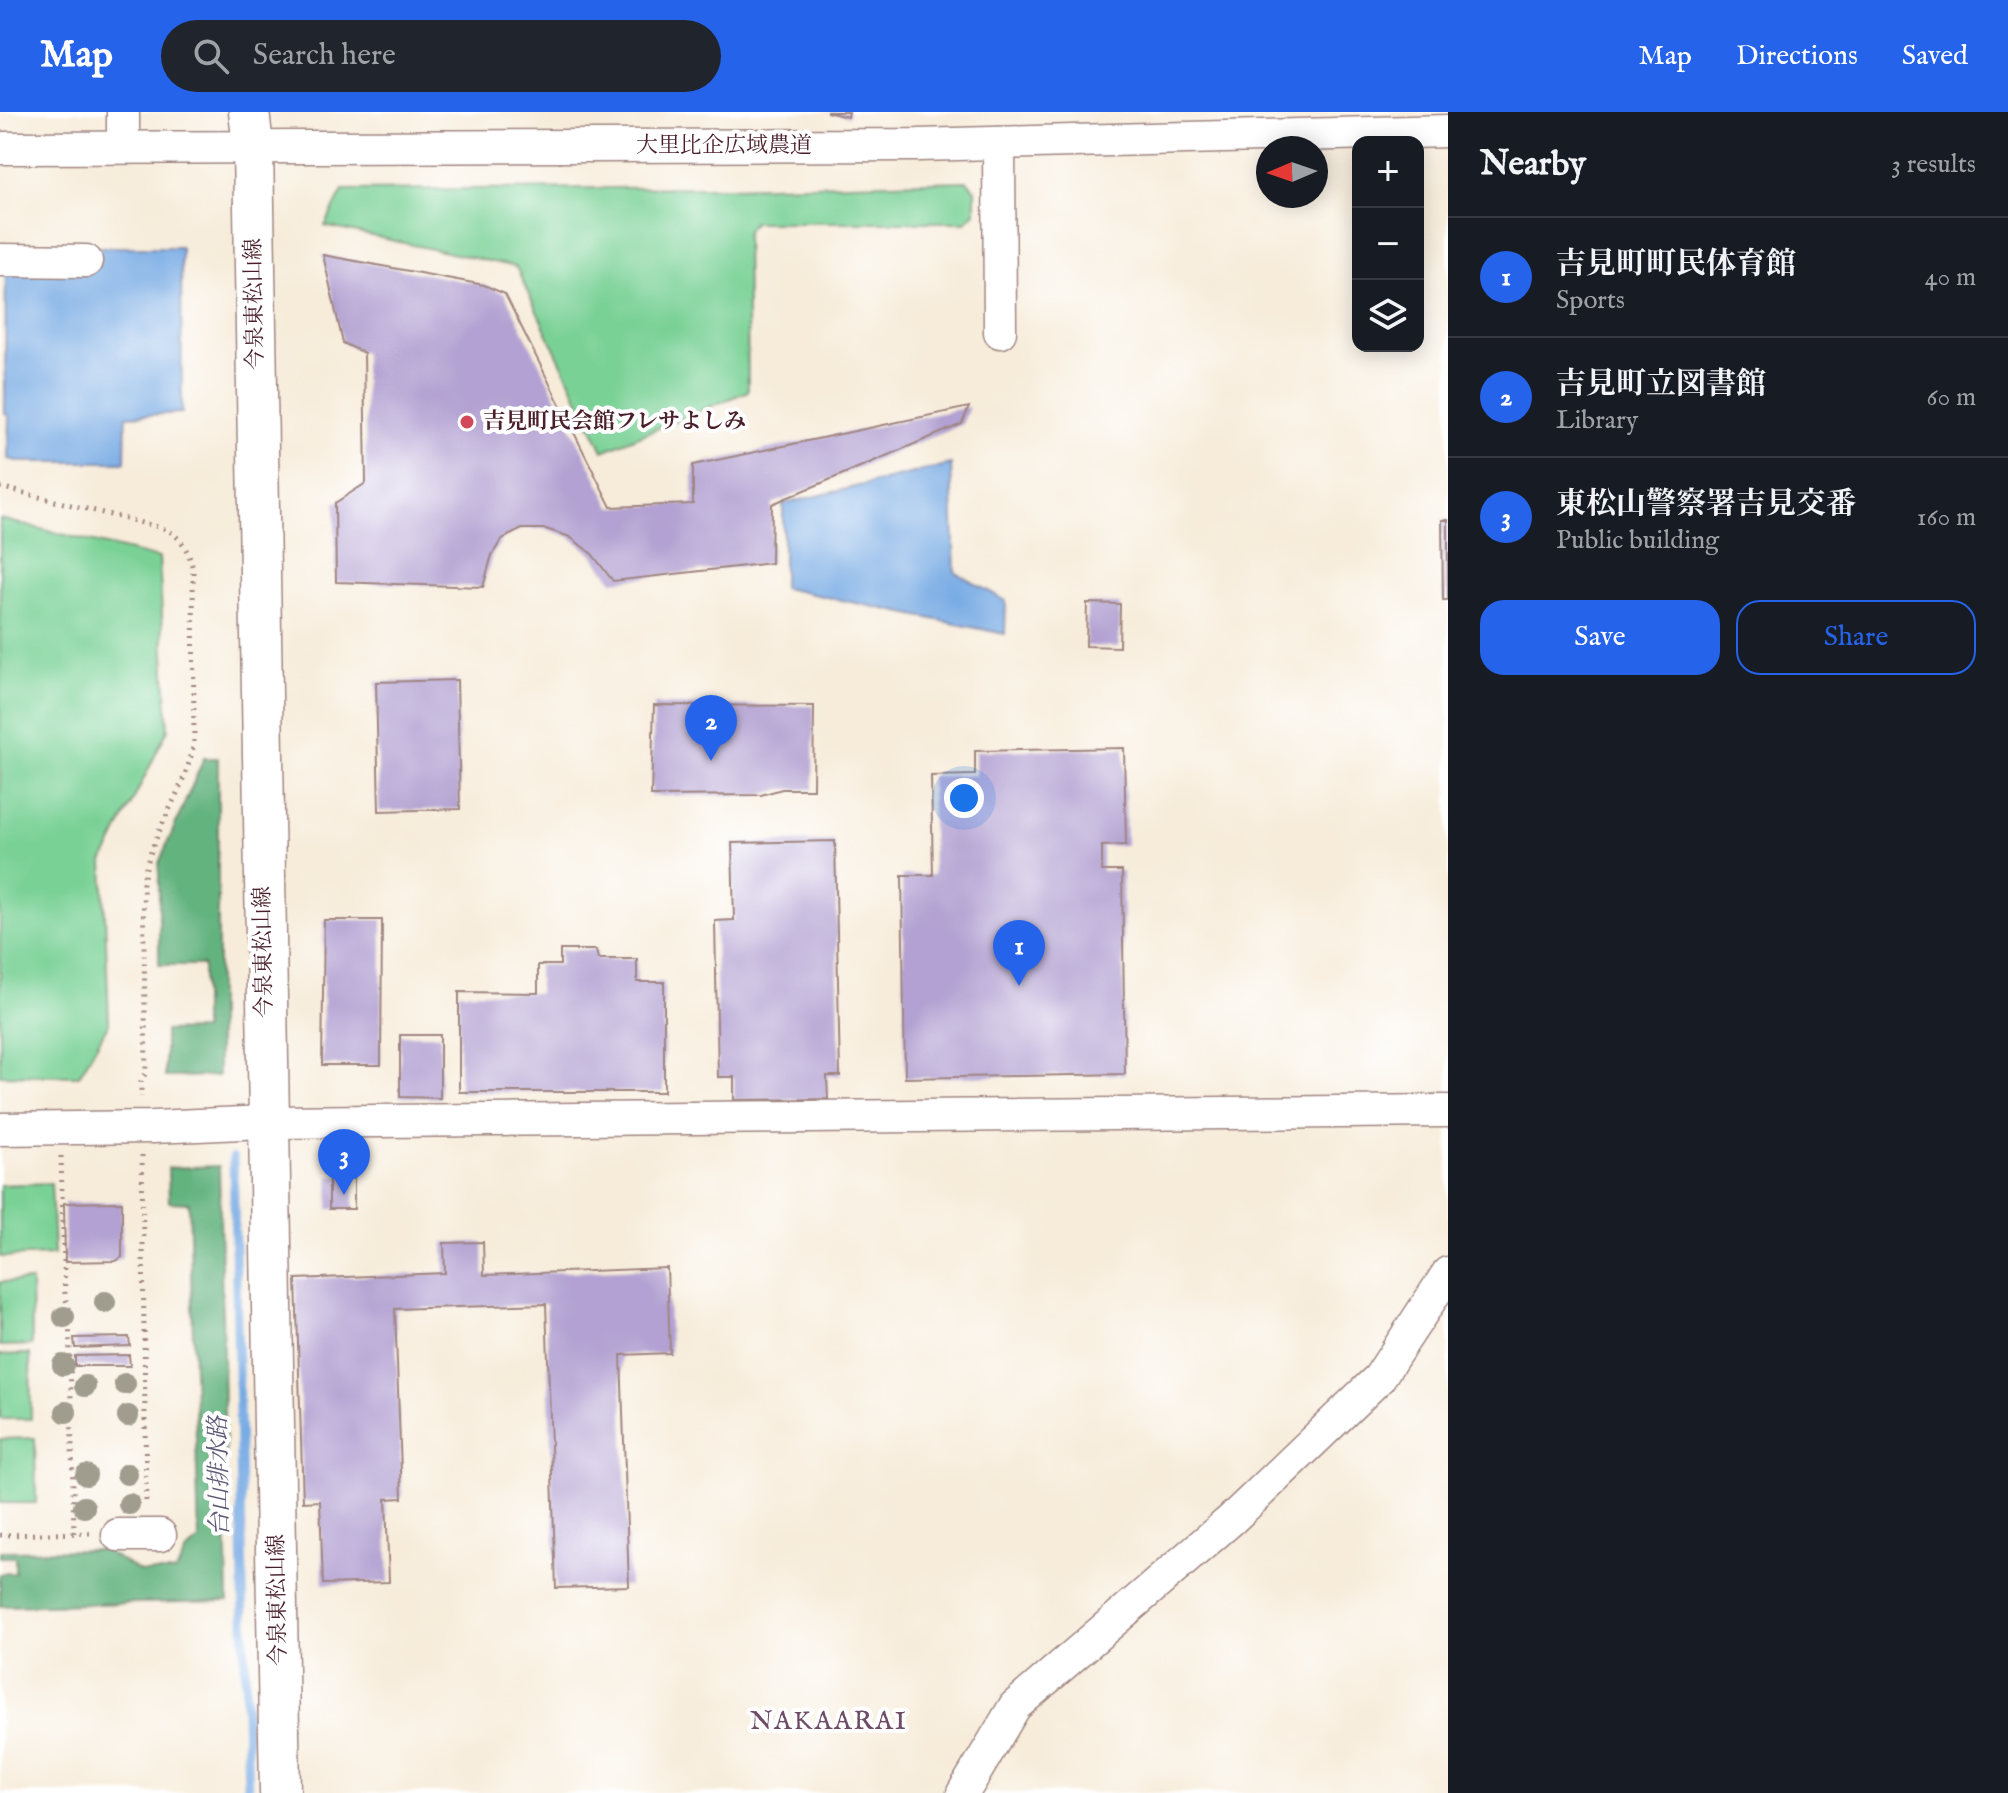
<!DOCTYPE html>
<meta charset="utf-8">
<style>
body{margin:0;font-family:"IM FELL English","Noto Serif JP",serif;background:#20242c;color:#f1f3f6}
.controls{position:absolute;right:24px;top:24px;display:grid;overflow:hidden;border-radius:16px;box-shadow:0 4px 20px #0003}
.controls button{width:72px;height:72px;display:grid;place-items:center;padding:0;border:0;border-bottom:2px solid #363941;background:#171b24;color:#f1f3f6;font:40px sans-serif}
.compass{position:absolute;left:1256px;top:24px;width:72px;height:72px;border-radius:50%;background:#171b24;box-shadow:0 4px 20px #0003;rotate:268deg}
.you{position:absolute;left:964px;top:686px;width:28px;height:28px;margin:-20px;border:6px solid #fff;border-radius:50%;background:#1a73e8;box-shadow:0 0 0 12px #1a73e833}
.badge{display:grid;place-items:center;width:52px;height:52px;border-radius:50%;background:#2563eb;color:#fff;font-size:26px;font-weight:700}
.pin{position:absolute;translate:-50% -66px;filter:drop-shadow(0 2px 4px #0008)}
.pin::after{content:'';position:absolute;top:42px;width:28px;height:24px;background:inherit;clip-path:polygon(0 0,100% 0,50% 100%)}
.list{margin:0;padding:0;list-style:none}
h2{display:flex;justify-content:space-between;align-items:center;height:104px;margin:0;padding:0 32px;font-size:34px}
h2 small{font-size:26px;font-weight:400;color:#9ea1a6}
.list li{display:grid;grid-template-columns:52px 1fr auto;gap:24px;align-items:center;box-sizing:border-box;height:120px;padding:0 32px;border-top:2px solid #363941}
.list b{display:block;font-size:30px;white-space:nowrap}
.list p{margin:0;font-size:26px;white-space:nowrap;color:#9ea1a6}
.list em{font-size:26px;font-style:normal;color:#9ea1a6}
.actions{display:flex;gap:16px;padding:24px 32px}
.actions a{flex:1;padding:18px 0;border:2px solid #2563eb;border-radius:24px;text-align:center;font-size:28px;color:#2563eb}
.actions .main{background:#2563eb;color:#fff}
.icon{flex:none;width:44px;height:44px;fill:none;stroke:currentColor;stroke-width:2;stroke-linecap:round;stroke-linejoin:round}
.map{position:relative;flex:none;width:1448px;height:1681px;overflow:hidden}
header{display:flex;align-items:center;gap:48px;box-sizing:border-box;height:112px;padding:0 40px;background:#2563eb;color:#fff}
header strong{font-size:38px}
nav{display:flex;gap:44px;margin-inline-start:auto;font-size:28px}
.search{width:560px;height:72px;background:#20242c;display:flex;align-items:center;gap:20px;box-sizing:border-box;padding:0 28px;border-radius:44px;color:#9ea1a6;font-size:30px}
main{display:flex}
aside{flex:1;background:#171b24}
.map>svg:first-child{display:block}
.green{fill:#7ad196;stroke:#627860;stroke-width:2}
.forest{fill:#63b37f;stroke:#566955;stroke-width:2}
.water{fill:#78abe4;stroke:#616588;stroke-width:2}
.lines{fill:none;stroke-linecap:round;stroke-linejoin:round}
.stream{stroke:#78abe4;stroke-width:9}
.building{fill:#b2a1d2}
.minor-casing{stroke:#a08682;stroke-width:35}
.major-casing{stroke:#a08682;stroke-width:43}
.path{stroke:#a08682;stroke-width:5;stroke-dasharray:2 6;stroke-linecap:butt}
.minor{stroke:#fff;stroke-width:32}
.major{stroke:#fff;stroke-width:40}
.tree{fill:#a19d8e}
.poi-dot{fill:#d1495b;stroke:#fff;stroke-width:3}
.labels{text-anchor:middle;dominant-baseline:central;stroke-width:8;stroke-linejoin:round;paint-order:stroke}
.street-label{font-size:22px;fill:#4a1f2b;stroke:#fff}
.poi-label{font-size:22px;font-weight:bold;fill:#4a1f2b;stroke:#fff;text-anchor:start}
.water-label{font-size:24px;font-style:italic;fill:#5c5775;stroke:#fff}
.quarter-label{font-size:26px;letter-spacing:2px;fill:#6e4c65;stroke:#fff}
</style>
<header>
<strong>Map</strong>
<div class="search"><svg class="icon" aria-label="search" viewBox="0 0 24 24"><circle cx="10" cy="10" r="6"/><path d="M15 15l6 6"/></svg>Search here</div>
<nav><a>Map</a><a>Directions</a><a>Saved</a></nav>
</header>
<main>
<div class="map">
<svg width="1448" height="1681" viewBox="0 0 1448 1681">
<rect width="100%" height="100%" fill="#fff"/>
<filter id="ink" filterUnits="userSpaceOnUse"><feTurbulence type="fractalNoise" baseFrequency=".0125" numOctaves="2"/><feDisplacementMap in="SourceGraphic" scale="16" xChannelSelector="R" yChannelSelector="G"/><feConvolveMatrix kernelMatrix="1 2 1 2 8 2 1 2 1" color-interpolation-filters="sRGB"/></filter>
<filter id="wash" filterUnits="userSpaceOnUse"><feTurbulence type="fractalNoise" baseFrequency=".006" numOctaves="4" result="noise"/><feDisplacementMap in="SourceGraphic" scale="32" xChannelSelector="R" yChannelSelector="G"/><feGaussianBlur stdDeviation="1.8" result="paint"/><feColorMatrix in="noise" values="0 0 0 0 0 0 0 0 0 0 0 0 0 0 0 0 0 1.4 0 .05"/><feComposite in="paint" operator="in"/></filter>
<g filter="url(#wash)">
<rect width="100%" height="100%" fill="#f7ecda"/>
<g class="green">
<path d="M967,69L975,78V100L965,110H753L746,120L748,279L603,339L516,155L325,114L343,78L732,75Z"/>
<path d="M0,407L159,446L168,617L103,750L109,911L79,964L0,963Z"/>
<path d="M51,1071L54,1143L0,1145V1073Z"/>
<path d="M31,1169L32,1233L0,1234V1170Z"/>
<path d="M30,1242L31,1307H0V1243Z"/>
<path d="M35,1326L36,1391H0V1327Z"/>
</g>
<g class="forest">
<path d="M204,646H218V964L165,965V919L203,918V853H159V751Z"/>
<path d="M219,1054L228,1489L0,1494V1462L15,1461V1445H0V1439L103,1438L141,1460H176L185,1441L199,1428L189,1091L169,1090L168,1056Z"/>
</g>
<g class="water">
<path d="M6,135H181L182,301L126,304L125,350H22L8,347L9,304L5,302Z"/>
<path d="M951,352L955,460L1006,489L1005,522L783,476V392Z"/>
</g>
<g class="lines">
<path class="stream" d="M233,1046L248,1681"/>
</g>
<g id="blocks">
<g class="building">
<path d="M826,0H849L848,5Z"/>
<path d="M323,143L484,173L505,182L611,395L693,392V353L969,295L962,312L772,392L771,451L613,469L592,442L570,425L546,417H522L502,427L492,443L483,475L336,470L335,391L366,371L364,241L343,231Z"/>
<path d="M1442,408H1448V488H1443Z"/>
<path d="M1087,491L1120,492L1119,535L1086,534Z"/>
<path d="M457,568L460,697L379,699L376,570Z"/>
<path d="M654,593L814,594L813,677H782L761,683L651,684Z"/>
<path d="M1124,636L1126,733L1102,734V759H1122L1125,962L905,966L902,763H933L931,664L975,663V639Z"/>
<path d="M835,729L840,964H827L828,987L734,988V965H718L715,809L734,808L732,731Z"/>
<path d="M324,808H382L381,953H322Z"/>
<path d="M560,838H596L598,847H637V870H664V980H459V880L538,881V853H560Z"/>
<path d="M400,923H440V986L400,985Z"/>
<rect x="329" y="1064" width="25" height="33"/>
<path d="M122,1090V1145L116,1149L65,1150L64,1091Z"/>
<path d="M483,1130L484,1163L667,1156L670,1241L621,1243L629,1474L556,1476L546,1192L395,1197L402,1386L386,1387L389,1470L323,1472L320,1389L303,1390L296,1167L445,1161L444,1131Z"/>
<path d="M129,1225L130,1234L75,1236L74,1226Z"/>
<path d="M129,1243L130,1254H75V1244Z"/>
</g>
</g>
</g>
<g filter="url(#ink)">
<use href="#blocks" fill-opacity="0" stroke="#a08682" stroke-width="2"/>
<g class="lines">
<g class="minor-casing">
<g id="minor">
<path d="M123,0V34"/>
<path d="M999,31L1000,220"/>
<path d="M0,36L918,33L1448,19"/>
<path d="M0,148L86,149"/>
<path d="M0,1017L153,1015L267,1010L1448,999"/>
<path d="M118,1423H160"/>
<path d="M963,1681L1015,1594L1232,1407L1379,1266L1448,1161"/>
</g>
</g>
<g class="major-casing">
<path id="major" d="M249,0L253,33L280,1681"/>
</g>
<g class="path">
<path d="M0,375L166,417C183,427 188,438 193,457L194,630C186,679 150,721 143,771L146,961L141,968V985"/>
<path d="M142,1043L146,1393"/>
<path d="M61,1044L65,1185L69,1196L74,1421"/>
<path d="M0,1423L90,1421"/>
</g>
<use href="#minor" class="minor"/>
<use href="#major" class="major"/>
</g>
<g class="tree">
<circle cx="105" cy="1190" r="11"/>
<circle cx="64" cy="1205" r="11"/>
<circle cx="63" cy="1253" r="11"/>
<circle cx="125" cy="1272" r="11"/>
<circle cx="85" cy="1274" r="11"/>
<circle cx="66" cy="1300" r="11"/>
<circle cx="128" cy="1304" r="11"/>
<circle cx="127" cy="1362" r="11"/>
<circle cx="86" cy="1363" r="11"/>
<circle cx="129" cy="1392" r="11"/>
<circle cx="84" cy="1395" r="11"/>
</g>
</g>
<circle class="poi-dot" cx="467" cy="310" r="8"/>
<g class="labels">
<g class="street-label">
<text x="724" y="34">大里比企広域農道</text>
<text transform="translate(255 192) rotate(-91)">今泉東松山線</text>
<text transform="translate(264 840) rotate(-91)">今泉東松山線</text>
<text transform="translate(278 1488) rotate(-91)">今泉東松山線</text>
</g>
<g class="poi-label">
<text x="483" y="310">吉見町民会館フレサよしみ</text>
</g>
<g class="water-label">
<text transform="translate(220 1364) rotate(-91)">台山排水路</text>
</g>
<g class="quarter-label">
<text x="829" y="1609">NAKAARAI</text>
</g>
</g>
</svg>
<div class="controls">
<button>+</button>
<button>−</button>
<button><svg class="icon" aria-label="layers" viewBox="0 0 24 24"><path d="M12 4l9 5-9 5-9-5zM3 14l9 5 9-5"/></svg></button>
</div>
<svg class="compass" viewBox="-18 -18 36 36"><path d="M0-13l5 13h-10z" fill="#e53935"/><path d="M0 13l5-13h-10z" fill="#9ea1a6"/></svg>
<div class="you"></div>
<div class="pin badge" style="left:1019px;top:874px">1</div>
<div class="pin badge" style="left:711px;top:649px">2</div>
<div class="pin badge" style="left:344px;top:1083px">3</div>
</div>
<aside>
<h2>Nearby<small>3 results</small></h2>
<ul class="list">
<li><span class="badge">1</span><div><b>吉見町町民体育館</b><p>Sports</p></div><em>40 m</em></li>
<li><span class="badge">2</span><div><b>吉見町立図書館</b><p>Library</p></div><em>60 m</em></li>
<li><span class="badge">3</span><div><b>東松山警察署吉見交番</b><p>Public building</p></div><em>160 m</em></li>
</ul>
<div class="actions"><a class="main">Save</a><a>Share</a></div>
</aside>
</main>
